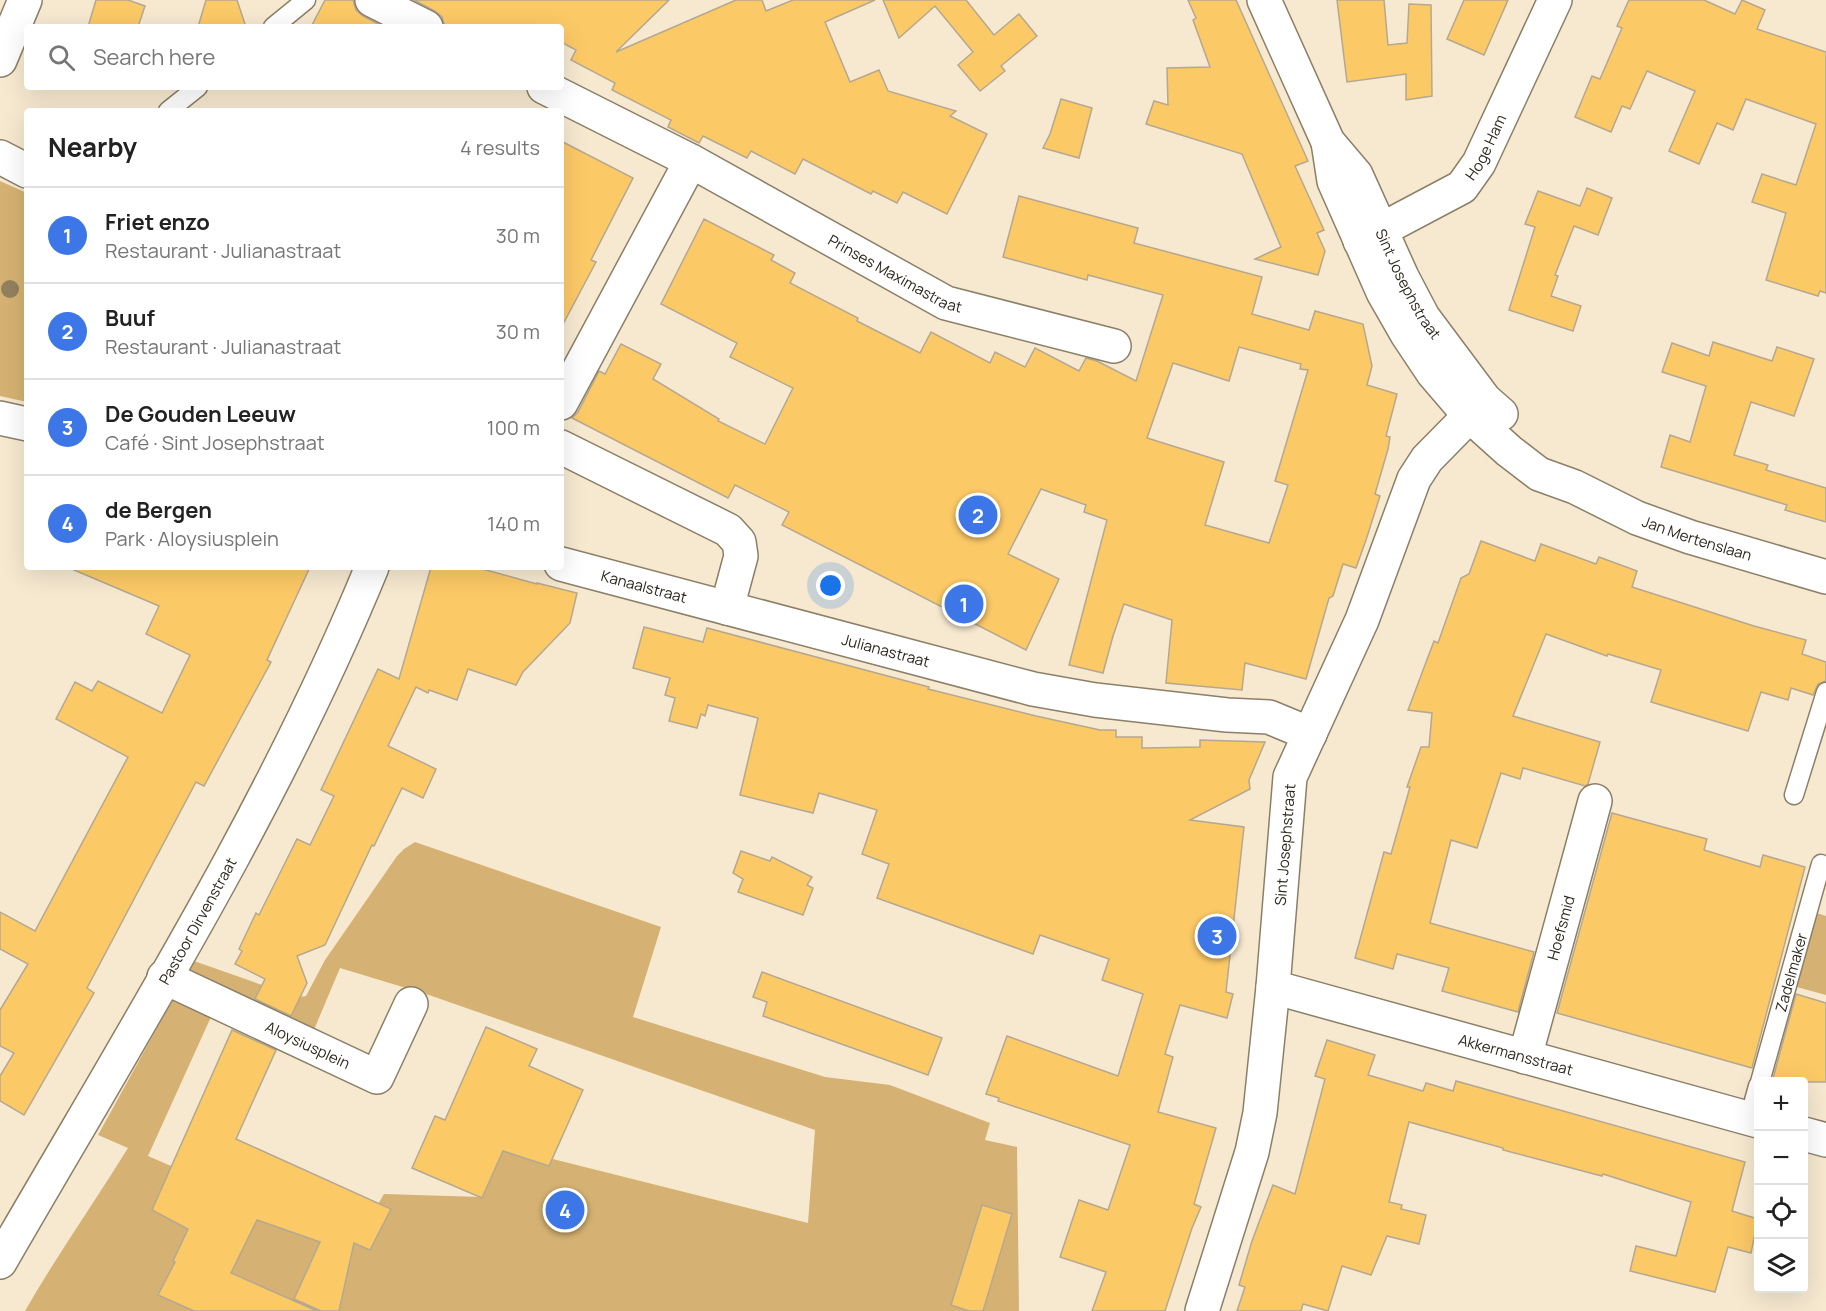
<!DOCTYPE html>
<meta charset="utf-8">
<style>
body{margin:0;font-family:Manrope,sans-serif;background:#f2f2f2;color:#222}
.controls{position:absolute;right:18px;bottom:18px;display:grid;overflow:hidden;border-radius:6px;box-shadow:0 6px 24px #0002}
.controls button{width:54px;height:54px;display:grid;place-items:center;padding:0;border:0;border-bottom:2px solid #e0e0e0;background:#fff;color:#222;font:30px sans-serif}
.you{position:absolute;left:831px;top:586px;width:21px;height:21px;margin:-15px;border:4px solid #fff;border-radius:50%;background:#1a73e8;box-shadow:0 0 0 9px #1a73e833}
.badge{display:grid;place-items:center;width:39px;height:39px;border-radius:50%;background:#3d76e6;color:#fff;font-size:20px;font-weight:700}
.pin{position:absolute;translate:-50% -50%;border:3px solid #fff;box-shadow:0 2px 6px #0006}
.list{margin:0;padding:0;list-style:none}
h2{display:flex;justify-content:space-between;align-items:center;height:78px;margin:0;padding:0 24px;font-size:26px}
h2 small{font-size:20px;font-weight:400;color:#767676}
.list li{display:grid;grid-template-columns:39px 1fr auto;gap:18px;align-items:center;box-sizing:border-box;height:96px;padding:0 24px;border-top:2px solid #e0e0e0}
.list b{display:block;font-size:22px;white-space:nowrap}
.list p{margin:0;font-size:20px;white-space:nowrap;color:#767676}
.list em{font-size:20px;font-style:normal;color:#767676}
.icon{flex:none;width:33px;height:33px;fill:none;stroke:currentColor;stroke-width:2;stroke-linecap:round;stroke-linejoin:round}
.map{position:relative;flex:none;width:1826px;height:1311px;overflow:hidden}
.search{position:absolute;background:#fff;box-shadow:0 6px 24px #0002;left:24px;top:24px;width:540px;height:66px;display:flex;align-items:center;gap:15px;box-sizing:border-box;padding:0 21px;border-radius:6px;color:#767676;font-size:22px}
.panel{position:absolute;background:#fff;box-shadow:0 6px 24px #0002;left:24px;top:108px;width:540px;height:462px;border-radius:6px}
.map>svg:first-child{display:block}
.green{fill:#d5b273;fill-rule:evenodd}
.building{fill:#fcc967;stroke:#b5a890;stroke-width:1.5;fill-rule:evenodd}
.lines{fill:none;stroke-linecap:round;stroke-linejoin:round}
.service-casing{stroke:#8b7f68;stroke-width:21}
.minor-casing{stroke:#8b7f68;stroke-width:36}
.tertiary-casing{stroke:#8b7f68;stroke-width:36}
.service{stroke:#fff;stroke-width:18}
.minor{stroke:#fff;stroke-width:33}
.tertiary{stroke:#fff;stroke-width:33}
.tree{fill:#92805e}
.labels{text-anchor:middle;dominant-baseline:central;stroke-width:4.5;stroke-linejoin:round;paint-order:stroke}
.street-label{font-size:15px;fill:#2d281e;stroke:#fdf7ee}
</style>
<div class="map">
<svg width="1826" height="1311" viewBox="0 0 1826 1311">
<rect width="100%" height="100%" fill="#f7e9d0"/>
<g class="green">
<path d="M0,181L27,193V402L0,396Z"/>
<path d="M415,842L661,927L633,1017L825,1077L890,1085L990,1123L985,1140L1017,1147L1019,1311H25C57,1255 94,1203 128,1148L98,1135L194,961L265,986L299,997L306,996L325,960L397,856L404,849ZM340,968L429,995L815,1130L808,1223L505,1147L482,1197L384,1194L354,1245L148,1156L215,1008L308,1044Z"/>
<path d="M1813,912L1826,916V995L1793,986Z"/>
</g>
<g class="building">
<path d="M96,0H128L145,6L138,27H88Z"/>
<path d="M206,0H237L246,27H198Z"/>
<path d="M325,0H353L356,10L363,16L384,27H311Z"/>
<path d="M414,0H669L616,52L736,0H762L766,11L793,0H875L825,22L850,82L879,70L888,91L956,111L950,116L987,134L947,214L903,192L897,203L873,191L871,194L803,159L795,174L751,151L747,158L703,136L699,143L668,127L671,120L612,90L615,83L571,60L576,50L561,42V27H445L442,17L435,11Z"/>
<path d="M883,0H966L994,35L1019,14L1037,36L1001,66L1005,71L980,91L958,65L973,52L935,6L899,38Z"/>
<path d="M1188,0H1236L1308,161L1295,166L1324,230L1317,233L1325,251L1318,275L1255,259L1281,247L1242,154L1146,124L1154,101L1168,105L1167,68L1210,67L1193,20L1196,18Z"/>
<path d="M1337,0H1384L1388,45L1407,43L1409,4L1431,5L1432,96L1406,100V74L1347,82Z"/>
<path d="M1464,0H1508L1484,55L1447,39Z"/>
<path d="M1629,0H1704L1735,14L1742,0L1765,10L1757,29L1826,52V293L1820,291L1818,296L1766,280L1786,213L1752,202L1762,174L1796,185L1816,124L1746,99L1733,130L1717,123L1699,164L1669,151L1695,91L1647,71L1630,109L1622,106L1611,132L1575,117L1592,76L1600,79L1622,28L1617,26Z"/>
<path d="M1061,99L1092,108L1079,158L1043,148L1050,134Z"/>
<path d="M561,141L633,178L591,260L596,262L561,328Z"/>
<path d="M1587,188L1612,198L1598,235L1574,226L1555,275L1558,276L1551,296L1581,306L1573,331L1509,310L1535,227L1525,224L1538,191L1580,206Z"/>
<path d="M1019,196L1138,228L1134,243L1262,277L1252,314L1309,330L1315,311L1363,324L1372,366L1367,385L1397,394L1386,436L1390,437L1388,449L1375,494L1380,496L1366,540L1356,568L1343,564L1333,596L1329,598L1306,679L1245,663L1242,690L1166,683L1172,620L1124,604L1113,636L1103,673L1069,665L1107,520L1084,512L1086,505L1041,489L1008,554L1059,579L1026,650L782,525L789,512L735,485L728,498L572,418L578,412L599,371L605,374L621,344L661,364L653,379L719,419L718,421L765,444L793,388L730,357L737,343L661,304L704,219L774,255L771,260L795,273L790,283L858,318L857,321L920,353L931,332L990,363L995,352L1025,367L1035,348L1079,371L1086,358L1097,361L1136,381L1163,295L1088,275L1087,280L1003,257ZM1239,347L1301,364L1300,369L1308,370L1275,481L1288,485L1269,543L1205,525L1224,462L1147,438L1173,363L1229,381Z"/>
<path d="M1713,342L1772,361L1777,347L1814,359L1794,416L1751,402L1734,455L1768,465L1766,470L1826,488V522L1785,510L1787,505L1661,467L1670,435L1690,442L1706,386L1662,372L1672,343L1709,356Z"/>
<path d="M1481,541L1535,561L1541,544L1596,564L1599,557L1637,571L1632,587L1754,626L1806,640L1802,654L1826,662V681L1818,684L1813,695L1791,688L1788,700L1761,692L1748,731L1651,702L1661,670L1608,654L1607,656L1546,634L1513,716L1600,742L1588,784L1585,786L1523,768L1520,779L1501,773L1477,848L1451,840L1430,923L1534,952L1518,1012L1442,991L1449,968L1397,954L1393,969L1355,958L1384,852L1391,854L1410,787H1407L1421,747H1429L1432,713L1408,710L1434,641L1438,643L1461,578L1469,574Z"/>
<path d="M67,567H310L267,660L271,662L204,786L196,782L87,988L94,993L24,1115L0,1101V1076L14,1053L0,1046V1010L28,964L0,949V912L35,931L128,757L56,719L75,682L92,691L98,681L162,713L190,655L146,634L159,606Z"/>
<path d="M431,567H475L537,584V583L577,593L570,623L523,672L516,685L468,669L457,700L429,690L428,693L416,687L388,746L436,769L423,798L402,788L374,846L372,845L325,945L297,956L307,983L291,1016L255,999L265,979L235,964L242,951L239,949L256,913L259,915L297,839L310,845L334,796L321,790L378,669L399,679Z"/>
<path d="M644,627L703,642L707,628L929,687L928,689L1036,716L1100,730H1116V737H1142V748L1200,747V740L1265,742L1249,780L1250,789L1190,820L1244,827L1226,992L1233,994L1227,1018L1180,1005L1165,1054L1173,1057L1158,1112L1216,1128L1194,1204L1201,1207L1192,1228L1165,1311H1092L1106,1272L1060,1257L1079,1200L1108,1210L1130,1145L998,1101L999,1098L986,1094L1007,1036L1118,1076L1143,994L1102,980L1109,959L1040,935L1033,954L877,898L889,864L862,854L877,810L819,793L813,813L740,795L758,718L708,705L705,716L701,714L697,728L669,721L675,698L665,695L670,678L633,668Z"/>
<path d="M1612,813L1707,839L1704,850L1760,867L1763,855L1805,867L1752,1068L1557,1013Z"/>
<path d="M741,851L770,861L772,857L812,877L807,885L813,888L803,915L738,892L743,879L733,873Z"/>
<path d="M762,972L942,1038L928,1075L763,1016L767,1002L753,997Z"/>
<path d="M1796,994L1826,1003V1082H1772Z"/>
<path d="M486,1027L537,1049L529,1066L583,1090L549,1166L503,1151L482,1198L412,1168L435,1116L445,1120Z"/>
<path d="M232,1030L276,1050L236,1139L391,1209L370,1250L354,1243L339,1311H321L294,1299L320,1242L257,1220L231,1273L317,1311H194L158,1295L175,1262L173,1261L188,1229L152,1210Z"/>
<path d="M1327,1040L1375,1055L1368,1075L1423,1091L1426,1083L1453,1091L1456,1081L1745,1162L1732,1211L1758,1219L1751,1253L1728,1247L1715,1292L1630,1271L1636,1246L1676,1256L1691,1202L1603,1174L1602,1176L1503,1150V1148L1409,1122L1389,1202L1402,1205L1401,1209L1426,1215L1419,1244L1387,1236L1371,1275L1342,1266L1328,1311L1303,1304L1301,1311H1237L1245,1287L1239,1285L1252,1241L1273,1185L1295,1194L1325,1079L1315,1076Z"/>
<path d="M982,1205L1012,1214L983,1311H969L951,1305Z"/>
</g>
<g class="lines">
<g class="service-casing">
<g id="service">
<path d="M273,27L306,0"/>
<path d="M168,111L198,87"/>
<path d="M1794,795L1826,692"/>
<path id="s1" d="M1760,1082L1821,864"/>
<path d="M1749,1119L1758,1086"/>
</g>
</g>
<g class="minor-casing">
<g id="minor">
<path d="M372,0L426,27"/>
<path d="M0,60L25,0"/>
<path id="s2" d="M544,87L691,161L946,303L1114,346"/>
<path d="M0,157L27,171"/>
<path id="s3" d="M1360,241L1462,187L1479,163L1555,0"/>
<path d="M561,403L691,161"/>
<path d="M0,418L27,424"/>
<path d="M561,447L728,530L739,542L741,556L727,608"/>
<path id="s4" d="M561,564L1033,689L1095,700L1227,715L1269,717L1310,734"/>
<path id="s5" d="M164,977L377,1077L411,1004"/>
<path id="s6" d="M1273,987L1758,1121"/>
<path id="s7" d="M1525,1057L1595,801"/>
<path d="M1804,1134L1826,1140"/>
<path id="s8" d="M0,1262C131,1035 272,811 372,567"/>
<path id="s9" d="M1202,1311L1252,1152L1260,1113L1273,987L1290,777L1362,620L1414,479L1427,459L1485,400"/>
</g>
</g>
<g class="tertiary-casing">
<g id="tertiary">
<path id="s10" d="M1264,0L1328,142L1356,175L1402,277L1423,317L1485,400L1501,414"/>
<path id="s11" d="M1328,142L1334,181L1383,292L1407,334L1433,373L1469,415L1509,451L1539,474L1575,487L1637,518L1690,537L1826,577"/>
</g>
</g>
<use href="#service" class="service"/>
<use href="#minor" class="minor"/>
<use href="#tertiary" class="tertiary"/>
</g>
<circle class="tree" cx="10" cy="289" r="9"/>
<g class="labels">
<g class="street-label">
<text stroke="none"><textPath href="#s3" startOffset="162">Hoge Ham</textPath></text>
<text stroke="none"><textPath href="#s2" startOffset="398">Prinses Maximastraat</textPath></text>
<text stroke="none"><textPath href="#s10" startOffset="320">Sint Josephstraat</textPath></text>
<text stroke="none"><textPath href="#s11" startOffset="574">Jan Mertenslaan</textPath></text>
<text stroke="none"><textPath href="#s4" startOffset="86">Kanaalstraat</textPath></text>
<text stroke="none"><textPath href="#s4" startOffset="336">Julianastraat</textPath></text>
<text stroke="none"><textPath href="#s9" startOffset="476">Sint Josephstraat</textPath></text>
<text stroke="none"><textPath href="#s8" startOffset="394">Pastoor Dirvenstraat</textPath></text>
<text stroke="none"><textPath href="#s7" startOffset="134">Hoefsmid</textPath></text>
<text stroke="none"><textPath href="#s1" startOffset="114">Zadelmaker</textPath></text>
<text stroke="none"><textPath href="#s5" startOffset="159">Aloysiusplein</textPath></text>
<text stroke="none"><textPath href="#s6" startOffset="252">Akkermansstraat</textPath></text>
</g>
</g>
</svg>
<div class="controls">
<button>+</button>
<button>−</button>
<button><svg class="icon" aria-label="locate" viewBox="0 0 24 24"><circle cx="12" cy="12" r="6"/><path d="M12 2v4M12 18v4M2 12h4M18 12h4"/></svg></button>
<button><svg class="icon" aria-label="layers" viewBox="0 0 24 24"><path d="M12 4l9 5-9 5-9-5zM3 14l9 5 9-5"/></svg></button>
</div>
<div class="you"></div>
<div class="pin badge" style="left:964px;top:604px">1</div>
<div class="pin badge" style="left:978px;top:515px">2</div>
<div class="pin badge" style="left:1217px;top:936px">3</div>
<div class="pin badge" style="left:565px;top:1210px">4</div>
<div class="search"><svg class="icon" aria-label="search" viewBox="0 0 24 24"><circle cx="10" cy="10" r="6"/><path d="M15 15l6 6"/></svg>Search here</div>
<section class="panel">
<h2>Nearby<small>4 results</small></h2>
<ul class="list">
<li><span class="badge">1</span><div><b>Friet enzo</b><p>Restaurant · Julianastraat</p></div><em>30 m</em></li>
<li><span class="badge">2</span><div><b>Buuf</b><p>Restaurant · Julianastraat</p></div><em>30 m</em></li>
<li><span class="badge">3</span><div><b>De Gouden Leeuw</b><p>Café · Sint Josephstraat</p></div><em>100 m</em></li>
<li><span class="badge">4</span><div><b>de Bergen</b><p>Park · Aloysiusplein</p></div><em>140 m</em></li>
</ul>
</section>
</div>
